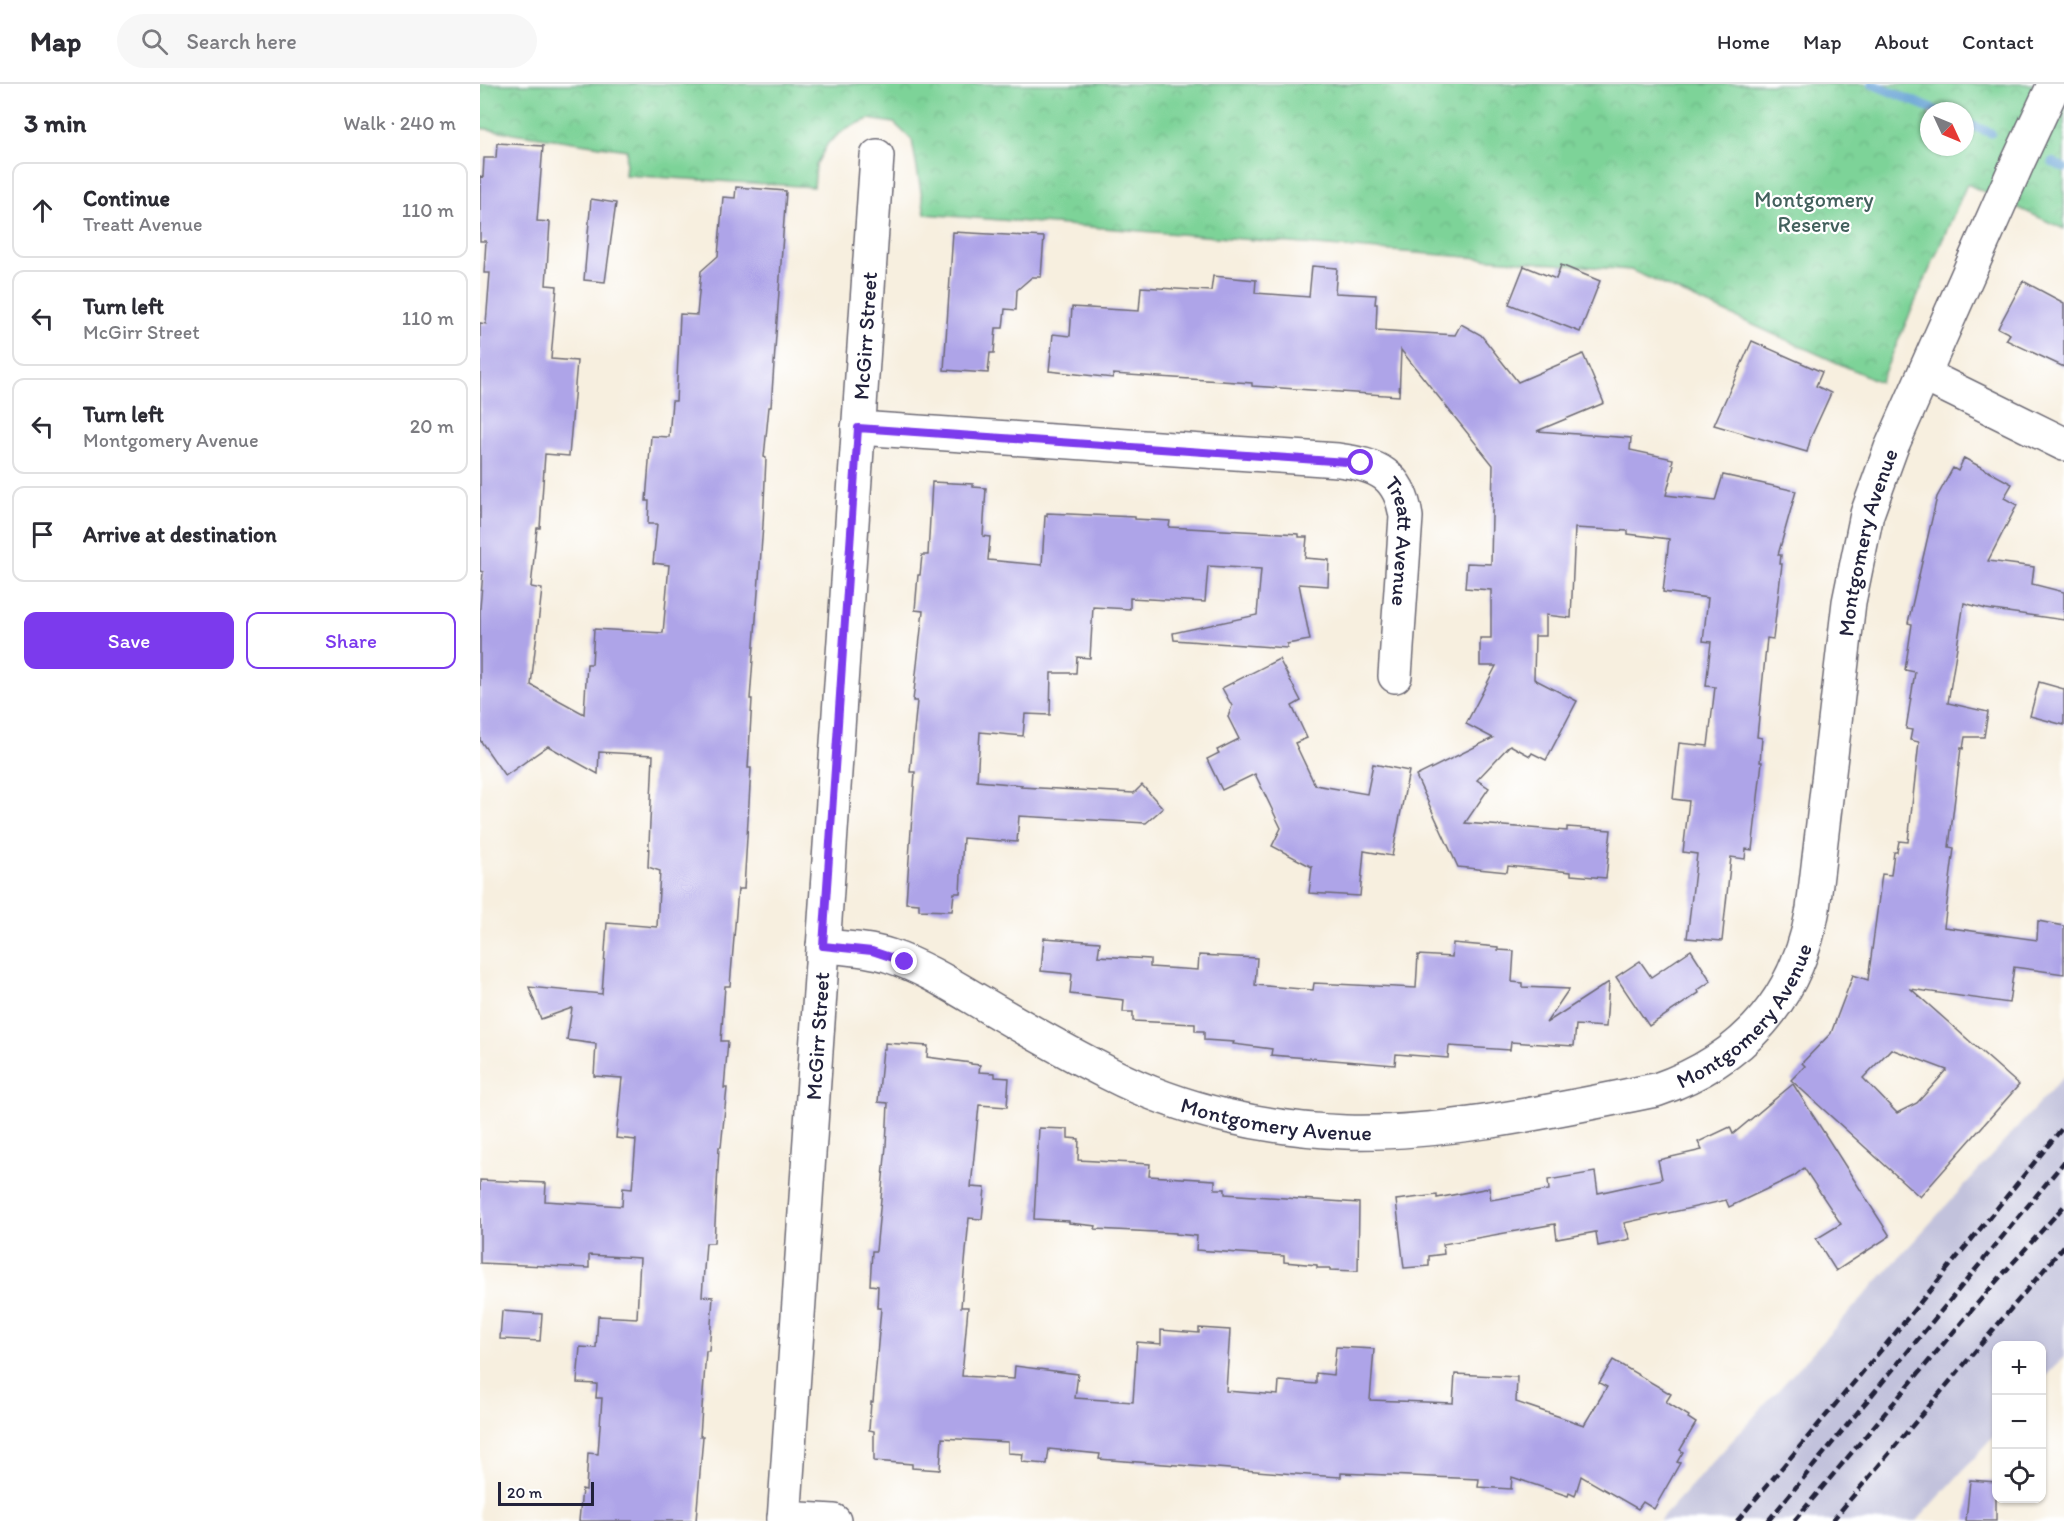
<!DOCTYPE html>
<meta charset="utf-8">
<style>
body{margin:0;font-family:Itim,sans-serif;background:#f7f7f7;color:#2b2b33}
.controls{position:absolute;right:18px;bottom:18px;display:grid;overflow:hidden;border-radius:12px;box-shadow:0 2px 4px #0004}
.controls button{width:54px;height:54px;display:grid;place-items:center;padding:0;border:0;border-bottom:2px solid #e1e1e2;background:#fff;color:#2b2b33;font:30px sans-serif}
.compass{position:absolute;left:1440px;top:18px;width:54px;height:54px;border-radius:50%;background:#fff;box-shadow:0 2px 4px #0004;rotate:134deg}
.scale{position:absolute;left:18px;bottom:15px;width:96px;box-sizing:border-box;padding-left:6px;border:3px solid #22223b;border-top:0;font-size:16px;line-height:21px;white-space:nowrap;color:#22223b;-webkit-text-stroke:4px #fff;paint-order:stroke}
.stop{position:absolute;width:18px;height:18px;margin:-14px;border:4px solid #7c3aed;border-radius:50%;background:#fff}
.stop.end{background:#7c3aed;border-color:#fff;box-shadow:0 2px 6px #0008}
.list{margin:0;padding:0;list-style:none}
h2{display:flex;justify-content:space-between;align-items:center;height:78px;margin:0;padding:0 24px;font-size:26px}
h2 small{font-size:20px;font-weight:400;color:#7c7c81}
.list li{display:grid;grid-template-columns:39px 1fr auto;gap:18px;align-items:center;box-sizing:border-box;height:96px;margin:0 12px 12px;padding:0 12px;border:2px solid #e1e1e2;border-radius:12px}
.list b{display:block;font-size:22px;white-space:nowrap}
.list p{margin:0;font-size:20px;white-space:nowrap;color:#7c7c81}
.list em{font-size:20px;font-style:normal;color:#7c7c81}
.actions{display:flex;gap:12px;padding:18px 24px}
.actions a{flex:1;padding:14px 0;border:2px solid #7c3aed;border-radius:12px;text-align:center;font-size:21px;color:#7c3aed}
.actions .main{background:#7c3aed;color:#fff}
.icon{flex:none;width:33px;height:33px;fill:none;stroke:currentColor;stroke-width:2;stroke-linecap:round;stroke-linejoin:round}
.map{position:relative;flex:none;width:1584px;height:1437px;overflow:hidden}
header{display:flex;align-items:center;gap:36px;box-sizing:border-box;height:84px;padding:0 30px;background:#fff;border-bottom:2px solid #e1e1e2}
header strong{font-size:28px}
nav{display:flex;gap:33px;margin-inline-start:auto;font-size:21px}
.search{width:420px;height:54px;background:#f7f7f7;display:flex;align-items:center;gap:15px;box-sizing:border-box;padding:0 21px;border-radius:33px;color:#7c7c81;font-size:22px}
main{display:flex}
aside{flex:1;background:#fff}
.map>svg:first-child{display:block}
.railway{fill:#c2c2dc}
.park{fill:url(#park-crowns);stroke:#507a6a;stroke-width:1.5;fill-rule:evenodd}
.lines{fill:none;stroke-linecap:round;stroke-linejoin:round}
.stream{stroke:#619fd3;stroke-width:9}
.building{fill:#aea4e8;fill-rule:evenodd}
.street-casing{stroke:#6d6a74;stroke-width:36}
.street{stroke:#fff;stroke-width:33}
.rail{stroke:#22223b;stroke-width:4.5;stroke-dasharray:9 4.5;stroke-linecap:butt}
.route{stroke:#7c3aed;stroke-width:8}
.labels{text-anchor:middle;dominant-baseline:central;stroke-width:4.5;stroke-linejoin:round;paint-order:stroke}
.park-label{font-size:22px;fill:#42605c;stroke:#fff}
.street-label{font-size:22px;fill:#22223b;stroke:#fff}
</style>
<header>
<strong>Map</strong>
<div class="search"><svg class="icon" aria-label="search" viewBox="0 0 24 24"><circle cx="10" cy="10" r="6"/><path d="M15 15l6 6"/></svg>Search here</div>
<nav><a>Home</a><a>Map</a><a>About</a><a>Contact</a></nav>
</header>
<main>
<aside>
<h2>3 min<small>Walk · 240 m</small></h2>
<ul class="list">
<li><svg class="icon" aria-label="ahead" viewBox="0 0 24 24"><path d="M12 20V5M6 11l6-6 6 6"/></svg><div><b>Continue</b><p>Treatt Avenue</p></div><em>110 m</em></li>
<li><svg class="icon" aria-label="left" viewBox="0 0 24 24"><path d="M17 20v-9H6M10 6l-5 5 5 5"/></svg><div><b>Turn left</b><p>McGirr Street</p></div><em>110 m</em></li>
<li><svg class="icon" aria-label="left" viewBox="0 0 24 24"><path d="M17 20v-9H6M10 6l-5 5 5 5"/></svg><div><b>Turn left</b><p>Montgomery Avenue</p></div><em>20 m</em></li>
<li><svg class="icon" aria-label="arrive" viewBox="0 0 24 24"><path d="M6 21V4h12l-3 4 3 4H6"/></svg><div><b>Arrive at destination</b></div></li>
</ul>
<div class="actions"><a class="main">Save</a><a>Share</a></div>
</aside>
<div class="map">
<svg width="1584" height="1437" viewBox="0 0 1584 1437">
<defs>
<pattern id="park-crowns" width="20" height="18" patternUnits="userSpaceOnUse" patternTransform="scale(1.5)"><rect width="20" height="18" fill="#7dd398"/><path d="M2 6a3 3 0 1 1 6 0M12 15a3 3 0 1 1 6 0" fill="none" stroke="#6cb584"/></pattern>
</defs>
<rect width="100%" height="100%" fill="#fff"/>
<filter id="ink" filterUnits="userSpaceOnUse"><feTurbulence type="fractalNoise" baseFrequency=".0167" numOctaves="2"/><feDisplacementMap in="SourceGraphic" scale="12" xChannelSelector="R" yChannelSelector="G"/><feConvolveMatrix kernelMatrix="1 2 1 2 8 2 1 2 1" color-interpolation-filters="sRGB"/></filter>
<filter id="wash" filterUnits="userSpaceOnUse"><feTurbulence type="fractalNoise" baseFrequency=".008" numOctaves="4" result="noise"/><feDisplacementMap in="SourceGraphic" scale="24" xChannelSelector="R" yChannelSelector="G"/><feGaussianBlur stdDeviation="1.35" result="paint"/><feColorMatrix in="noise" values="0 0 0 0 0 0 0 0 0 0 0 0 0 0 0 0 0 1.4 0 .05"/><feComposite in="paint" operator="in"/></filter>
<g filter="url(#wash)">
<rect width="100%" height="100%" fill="#f7efdf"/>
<path class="railway" d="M1584,992V1273L1562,1296V1262H1516V1350L1437,1437H1179Z"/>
<path class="park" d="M0,0H1584V145L1487,100L1400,298L1151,186L445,130L432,56L414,39L389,35L367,44L348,59L336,81L334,103L145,91L147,66L0,44ZM1449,27H1485V63H1449Z"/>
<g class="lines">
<g class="stream">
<path d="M1392,0L1457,27"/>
<path d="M1485,39L1511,49"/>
<path d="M1572,78L1584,84"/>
</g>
</g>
<g id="blocks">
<g class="building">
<path d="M17,59L63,62L57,137L70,138L66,201L77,202L71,275L97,277L89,372L65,370L60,444H57L51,503L62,505L51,601L104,630L107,580H112L114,545L183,549L189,481L173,479L177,440H168L169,417H166L171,352L189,353L192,317H196L200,230L217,231L221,187L238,172L243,113L255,114L256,103L306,107L291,323H289L284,373L286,374L283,441L270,615H272L268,684H271L264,805H258L250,902H245L241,957H248L244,1004H247L241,1063H239L234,1159H226L222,1212L233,1213L229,1267H226L220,1352H223L216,1437H99L102,1405L106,1406L108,1369L118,1370L122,1314H116L117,1300L97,1299L100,1263L116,1264L118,1232L157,1234L160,1174L109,1171V1184L0,1179V1096L66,1099L65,1117L142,1122L143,1104L152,1105L156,1056L136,1054L142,994L114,992L116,960L87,956L92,924L61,935L49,903L122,910L127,839L177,843L180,787L168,783L173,671L119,668L118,690L68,662L25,692L0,656V524L3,488L0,487V239L6,240L10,189H4L6,157H0V92L3,93L4,74H16Z"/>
<path d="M111,115L136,119L125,198L104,196Z"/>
<path d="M473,148L564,153L561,193H552L537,206L536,226L525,225L523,244H516L514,269H510L508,289L464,286Z"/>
<path d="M1081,181L1120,197L1100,248L1029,220L1044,182L1076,195Z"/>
<path d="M832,182L857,184L855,209L896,211L895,220H897L896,246L975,251L981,240L1001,251L1038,298L1103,270L1124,319L1057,347L1151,354L1150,366L1193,375L1192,380L1194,381L1186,411L1235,417L1243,391L1316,407L1298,471H1301L1300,480H1302L1293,555L1287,554L1277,653L1282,654L1280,678H1282L1272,766L1266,765L1265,775L1251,773L1242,857L1207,854L1217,770L1203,768L1209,717L1193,715L1199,659L1228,662L1235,603L1226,602L1231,558L1223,557L1228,514L1183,508L1189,455L1148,450V447L1095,444L1091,534L1066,531V552H1055L1054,595L1097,617L1066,676L1052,669L1050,672L1030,661L997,696L1009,704L985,739L1087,747V743L1131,746L1126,794L1091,791V788L1028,782L1027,788L978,783L936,692L1013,654L986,640L1016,582H1000V554H1011V506L985,504L987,479L1011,480L1013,381L921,266L919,312L772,302V299L633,290V294L569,287L573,250L590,252L592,223L659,227L661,203L731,207L733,192L776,196L775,209L829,213Z"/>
<path d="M1543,197L1584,219V283L1526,256L1530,250L1518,244Z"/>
<path d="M1272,257L1342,288L1336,302L1351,309L1331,353L1327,368L1234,341Z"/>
<path d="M1484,374L1532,400L1524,414L1537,421L1508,477L1554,483L1552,500L1584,508V536L1506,525L1484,519L1468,619L1508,628L1504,653H1485L1483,665L1481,664L1469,763L1474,764L1464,843L1557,856L1558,837L1584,842V890L1534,883L1529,919L1431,905L1539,1001L1440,1113L1311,996L1325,982L1322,979L1351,949L1373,891L1388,896L1402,790L1411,791L1414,768H1417L1419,757L1428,758L1439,658L1430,656L1432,646L1426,645L1435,588L1425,586L1432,540L1428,539L1457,413L1473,384L1478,387ZM1411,965L1467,986L1437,1019L1417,1029L1383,994Z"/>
<path d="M452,398L493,400V403L506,404L503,452L510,453L508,476L562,481L565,432H567V429L655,433V435L690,437L689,443L819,450V453H827L825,474L849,476L848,502L819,500L830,556L807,560V564L694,556L693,549L777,531L781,485L728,482L725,518L650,514V525L613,523L610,574L597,573L596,589H571L570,631L545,630L543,652L500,648L497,697L542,701L541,703L654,709L662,701L683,724L666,739L539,732L537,758L483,754L480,809H474L472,827L439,826V820L426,819L435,688H430L437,617H433L443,527L435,526L438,491H440L442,471H448Z"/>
<path d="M799,575L821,617L812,622L827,654L815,659L835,701L887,710L893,680L929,687L912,772L884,767L880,812L829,809L832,783L792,762L801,744L775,690L742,706L727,675L739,669L737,666L759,655L748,633L752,622L742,604Z"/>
<path d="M1559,598L1584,605V641L1550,632Z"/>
<path d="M564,854L620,858L618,872L670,875V883L718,886L719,871L777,874L775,901L833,906L834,899L936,904L938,871L972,873L973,859L1018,863V866L1034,867L1032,898L1042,899V903L1089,905L1066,939L1129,898L1126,943L1096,941L1094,962L1031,958L1030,966L969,962L968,974L916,970L915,981L791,971L792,965L753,960L754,958L724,956V947H715V940L653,937V928H643L644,916L590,910L592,890L561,887Z"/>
<path d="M1211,866L1231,897L1218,906L1219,909L1169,942L1136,893L1160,877L1171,893Z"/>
<path d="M405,959L448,962L447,973L491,979V980L500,981L499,988L515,989V993L529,994L527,1023L499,1021L491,1103L505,1104L502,1135L489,1134L481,1223H488L482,1292L534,1295L535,1282L598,1290L595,1314L653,1318L657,1258L681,1260V1246L719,1249V1244L750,1246L746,1307L798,1311L799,1297L836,1300V1289L853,1291L856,1263L894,1265L890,1316L973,1319L975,1290L1037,1293L1036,1318L1104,1341L1127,1303L1119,1299L1133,1276L1191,1310L1186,1318L1209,1332L1208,1334L1216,1339L1200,1366L1203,1368L1197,1378L1200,1379L1174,1425L1163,1418L1158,1425L1101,1392L1095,1412L1089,1409L1088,1412L1032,1393L1031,1405L998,1403L999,1395L861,1389V1393L828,1391L619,1375L620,1370L569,1365L567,1380L542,1378L543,1370L528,1369V1358L462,1354L460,1386L432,1384V1380L394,1377V1347L389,1346L391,1318H393L401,1224H397L398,1202L390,1201L392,1167H396L406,1062L408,1019L398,1018L403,965H405Z"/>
<path d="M1313,1000L1410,1152L1356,1187L1336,1155L1361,1140L1324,1084L1314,1092L1249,1123L1246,1116L1144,1139L1150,1155L1118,1162L1116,1148L1077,1155L1075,1140L963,1160L964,1170L949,1172V1182L924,1184L916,1116L957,1111V1114L1009,1104L1011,1116L1069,1106L1068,1096L1115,1088L1118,1109L1182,1095L1178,1076L1222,1066L1218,1058L1250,1043L1253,1050Z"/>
<path d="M559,1044L588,1045V1054L599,1055L598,1076L670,1080L669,1092L735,1096V1105H745V1110L879,1119L878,1187L850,1186V1184H837V1181L804,1178V1172L716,1166L717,1152L696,1150V1149L615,1145L616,1142L589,1139V1137L554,1135Z"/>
<path d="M22,1227L62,1230L60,1257L20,1255Z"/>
<path d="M1490,1396L1516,1398V1437H1486Z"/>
</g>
</g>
</g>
<g filter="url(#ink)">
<use href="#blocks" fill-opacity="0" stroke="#6d6a74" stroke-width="1.5"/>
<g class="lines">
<g class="street-casing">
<g id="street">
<path d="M1444,291L1584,360"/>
<path id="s1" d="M378,344L858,376C897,381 920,390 926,433L915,592"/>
<path id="s2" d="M343,862C365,864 389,865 410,872C440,882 468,899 495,915C539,941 584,967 630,990C702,1027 786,1045 866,1048C966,1051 1079,1025 1176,1006C1263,976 1317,916 1333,825L1369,518L1387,430L1411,364L1538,78L1572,5L1578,0"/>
<path d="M304,1434L354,1437"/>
<path id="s3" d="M304,1437L397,72"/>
</g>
</g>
<use href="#street" class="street"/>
<g class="rail">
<path d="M1257,1437L1408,1258L1584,1042"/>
<path d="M1288,1437L1584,1078"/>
<path d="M1314,1437L1513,1201L1584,1122"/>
<path d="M1352,1437L1584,1162"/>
</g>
</g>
</g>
<g class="lines" filter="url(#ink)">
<path class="route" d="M425,878L392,867L343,862L378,344L881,379"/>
</g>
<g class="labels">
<g class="park-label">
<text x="1334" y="115">Montgomery<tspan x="1334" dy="25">Reserve</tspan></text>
</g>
<g class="street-label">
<text stroke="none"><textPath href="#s3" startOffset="1188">McGirr Street</textPath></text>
<text stroke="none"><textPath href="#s1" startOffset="603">Treatt Avenue</textPath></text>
<text stroke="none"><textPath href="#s2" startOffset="1500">Montgomery Avenue</textPath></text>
<text stroke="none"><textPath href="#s2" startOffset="996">Montgomery Avenue</textPath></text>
<text stroke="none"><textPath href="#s3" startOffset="486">McGirr Street</textPath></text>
<text stroke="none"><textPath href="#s2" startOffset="492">Montgomery Avenue</textPath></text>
</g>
</g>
</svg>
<div class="controls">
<button>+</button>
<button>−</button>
<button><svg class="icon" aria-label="locate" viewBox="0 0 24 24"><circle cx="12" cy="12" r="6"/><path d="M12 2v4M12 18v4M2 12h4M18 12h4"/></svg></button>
</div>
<svg class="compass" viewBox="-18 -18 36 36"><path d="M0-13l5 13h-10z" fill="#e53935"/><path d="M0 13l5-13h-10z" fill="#7c7c81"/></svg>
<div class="scale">20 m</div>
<div class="stop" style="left:881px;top:379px"></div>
<div class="stop end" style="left:425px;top:878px"></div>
</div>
</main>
